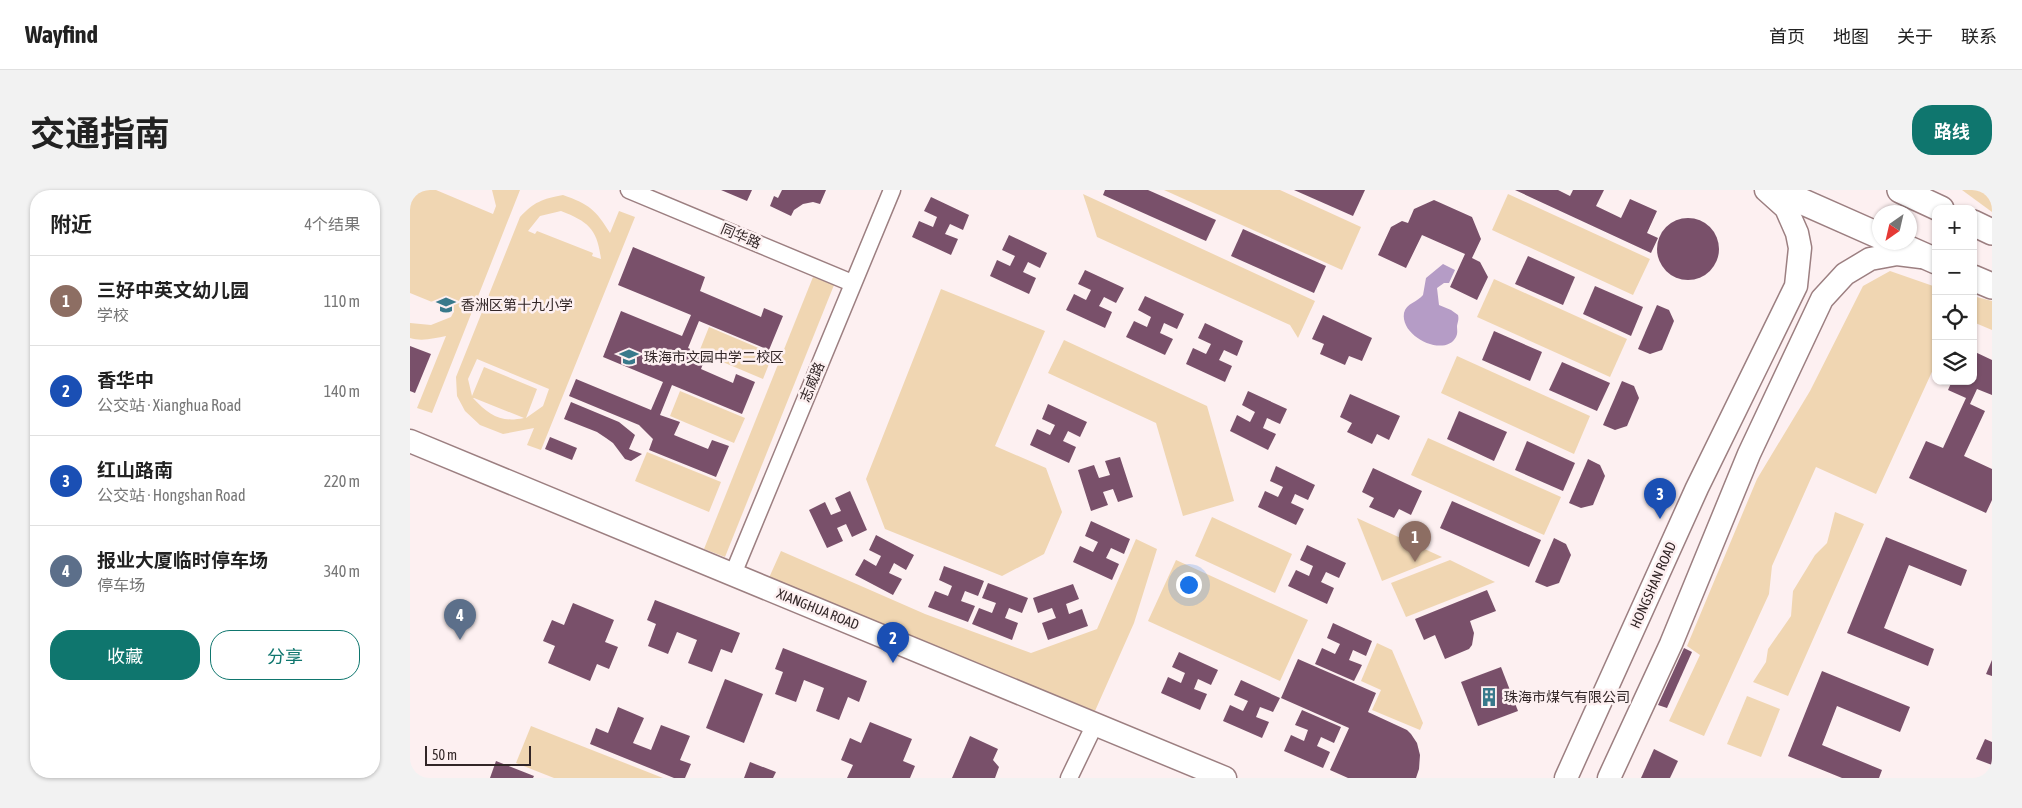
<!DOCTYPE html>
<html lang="zh">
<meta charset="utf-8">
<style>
body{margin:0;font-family:"Asap Condensed","Noto Sans SC",sans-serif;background:#f2f2f2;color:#222}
.controls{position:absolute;right:15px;top:15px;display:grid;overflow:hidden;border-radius:10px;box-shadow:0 1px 4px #0004}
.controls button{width:45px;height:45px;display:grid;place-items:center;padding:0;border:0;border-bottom:1px solid #e0e0e0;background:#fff;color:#222;font:25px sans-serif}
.compass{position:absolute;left:1462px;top:15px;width:45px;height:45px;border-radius:50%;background:#fff;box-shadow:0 1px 4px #0004;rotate:214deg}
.scale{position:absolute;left:15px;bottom:12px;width:106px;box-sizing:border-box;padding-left:5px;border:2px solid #322627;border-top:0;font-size:14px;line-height:18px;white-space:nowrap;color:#322627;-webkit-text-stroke:4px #fdf0f1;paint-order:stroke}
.you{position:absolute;left:778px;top:394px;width:18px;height:18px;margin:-12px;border:4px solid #fff;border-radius:50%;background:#1a73e8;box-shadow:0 0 0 8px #1a73e833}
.badge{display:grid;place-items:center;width:32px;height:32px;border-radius:50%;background:#0f766e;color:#fff;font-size:16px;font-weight:700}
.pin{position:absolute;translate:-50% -41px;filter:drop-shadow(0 1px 2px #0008)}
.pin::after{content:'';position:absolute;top:26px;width:18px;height:15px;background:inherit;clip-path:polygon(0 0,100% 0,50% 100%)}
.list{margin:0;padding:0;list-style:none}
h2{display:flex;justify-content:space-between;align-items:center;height:65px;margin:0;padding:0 20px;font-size:21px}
h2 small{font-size:16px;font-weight:400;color:#767676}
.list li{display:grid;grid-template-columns:32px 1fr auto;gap:15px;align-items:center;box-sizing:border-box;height:90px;padding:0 20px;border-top:1px solid #e0e0e0}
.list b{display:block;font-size:19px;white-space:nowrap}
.list p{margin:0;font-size:16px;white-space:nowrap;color:#767676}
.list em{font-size:16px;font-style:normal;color:#767676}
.actions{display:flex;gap:10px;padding:15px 20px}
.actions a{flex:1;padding:11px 0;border:1px solid #0f766e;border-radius:20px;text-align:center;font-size:18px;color:#0f766e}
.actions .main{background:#0f766e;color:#fff}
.icon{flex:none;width:28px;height:28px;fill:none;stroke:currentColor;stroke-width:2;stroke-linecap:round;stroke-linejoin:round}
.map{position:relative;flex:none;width:1582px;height:588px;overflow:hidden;border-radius:20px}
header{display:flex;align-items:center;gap:30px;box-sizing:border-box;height:70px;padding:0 25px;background:#fff;border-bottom:1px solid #e0e0e0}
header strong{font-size:24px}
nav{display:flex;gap:28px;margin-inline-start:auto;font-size:18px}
.intro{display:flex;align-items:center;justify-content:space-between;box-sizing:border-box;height:120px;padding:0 30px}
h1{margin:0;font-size:35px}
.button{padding:12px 22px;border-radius:20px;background:#0f766e;color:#fff;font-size:18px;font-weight:700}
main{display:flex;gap:30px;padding:0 30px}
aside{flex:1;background:#fff;border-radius:20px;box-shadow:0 1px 4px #0004}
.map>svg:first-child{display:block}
.green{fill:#f0d6b2;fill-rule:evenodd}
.water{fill:#b59cc6}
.building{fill:#79506a}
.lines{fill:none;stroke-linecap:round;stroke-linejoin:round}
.street-casing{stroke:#9c7f81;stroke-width:19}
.secondary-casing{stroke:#9c7f81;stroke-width:25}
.primary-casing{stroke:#9c7f81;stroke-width:28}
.street{stroke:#fff;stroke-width:16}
.secondary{stroke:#fff;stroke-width:22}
.primary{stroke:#fff;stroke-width:25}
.labels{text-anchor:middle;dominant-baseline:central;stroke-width:5;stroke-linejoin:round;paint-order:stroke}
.street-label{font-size:14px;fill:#322627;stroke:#fdf0f1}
.poi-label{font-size:14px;fill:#322627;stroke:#fdf0f1;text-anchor:start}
</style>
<header>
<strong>Wayfind</strong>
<nav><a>首页</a><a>地图</a><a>关于</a><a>联系</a></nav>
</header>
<div class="intro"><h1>交通指南</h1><a class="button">路线</a></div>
<main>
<aside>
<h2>附近<small>4个结果</small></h2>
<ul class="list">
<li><span class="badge" style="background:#8d6e63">1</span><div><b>三好中英文幼儿园</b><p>学校</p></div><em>110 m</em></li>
<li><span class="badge" style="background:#1a4fb4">2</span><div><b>香华中</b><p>公交站 · Xianghua Road</p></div><em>140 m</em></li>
<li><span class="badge" style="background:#1a4fb4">3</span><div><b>红山路南</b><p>公交站 · Hongshan Road</p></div><em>220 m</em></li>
<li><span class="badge" style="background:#5c6f8a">4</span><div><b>报业大厦临时停车场</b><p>停车场</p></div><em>340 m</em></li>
</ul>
<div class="actions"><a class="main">收藏</a><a>分享</a></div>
</aside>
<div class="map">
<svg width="1582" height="588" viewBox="0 0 1582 588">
<rect width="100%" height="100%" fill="#fdf0f1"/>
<g class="green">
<path d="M5,0H26L83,24L86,16L82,0H110L22,223L7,218L36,146C25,148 12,152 0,148V133L21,135L41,127L44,121L0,103V12Z"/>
<path d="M754,0H870L951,37L932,80Z"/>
<path d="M1552,0H1582V22Z"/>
<path d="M673,4L905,111L888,148L880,135L687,47Z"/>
<path d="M1098,4L1240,69L1223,105L1082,40Z"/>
<path d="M153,5C179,14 186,20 200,43L209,21L225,27L131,260L117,255L124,238L93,244L70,235L55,221L47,206L46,187L110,27C124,12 132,9 153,5ZM151,21C179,32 187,39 191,69L182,66L183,63L127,41L125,44L118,41L130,26ZM67,169L139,199L133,216L116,228L127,199L74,177L62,206L58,189ZM63,208H64L114,228C90,233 79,225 63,208Z"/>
<path d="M1480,81L1526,97V173L1466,304L1406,277L1362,376L1359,404L1294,546L1259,531L1290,465L1277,456L1347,289L1400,201L1453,96Z"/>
<path d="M403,87L424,95L315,367L294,359Z"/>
<path d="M1084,89L1217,149L1200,187L1067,127Z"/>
<path d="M531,99L635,141L585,256L636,278L652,322L634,364L592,386L475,339L456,289Z"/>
<path d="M1563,106L1582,111V140L1563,132Z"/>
<path d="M299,137L363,164L353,189L289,162Z"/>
<path d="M654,150L797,216L824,311L773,326L746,233L638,183Z"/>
<path d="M1047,166L1180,226L1164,264L1031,203Z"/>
<path d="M270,201L335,228L324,253L260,226Z"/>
<path d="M1018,248L1151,307L1134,345L1001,285Z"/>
<path d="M237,262L311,292L299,322L225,291Z"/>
<path d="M1425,322L1454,334L1378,506L1343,492L1356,472L1358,459L1381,426L1383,401L1405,365L1417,353Z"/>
<path d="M802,327L882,364L865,403L785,366Z"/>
<path d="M947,328L1032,367L972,391Z"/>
<path d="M726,349L747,359L724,433L685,521L358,390L371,361L515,424L621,463L687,439Z"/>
<path d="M766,370L898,430L870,491L738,431Z"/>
<path d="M1040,370L1085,392L996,427L981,393Z"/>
<path d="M967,453L982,460L1013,533L1010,540L962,520L971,500L951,491Z"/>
<path d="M1337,506L1370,519L1351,567L1317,554Z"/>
<path d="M121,536L253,588H144L106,573Z"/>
</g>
<path class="water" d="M1033,74L1045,80L1039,93H1034L1027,98L1029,115L1041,120L1048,125C1049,129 1048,131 1047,136C1047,140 1048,143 1046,147C1035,168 990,147 994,123C996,113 1008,112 1013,105L1016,88Z"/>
<g class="building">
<path d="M311,0H342L337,11Z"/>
<path d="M372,0H416L410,14L403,12L393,14L384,20L381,26L360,16L364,6L368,8Z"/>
<path d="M695,0H738L806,30L796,51L693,5Z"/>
<path d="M884,0H955L943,26Z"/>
<path d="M1105,0H1148L1160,6L1163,0H1194L1186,16L1211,28L1220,9L1247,21L1237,43L1248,48L1241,63Z"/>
<path d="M521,7L559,25L553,40L540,34L535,44L548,49L541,65L502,47L509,31L523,37L527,27L514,21Z"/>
<path d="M1024,10L1062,27L1071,49L1062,68L1070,72L1078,87L1067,110L1040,97L1055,64L1012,45L996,78L968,65L981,37L992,31L998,33L1004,19Z"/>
<circle cx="1278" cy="59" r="31"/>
<path d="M833,39L916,76L904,103L821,66Z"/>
<path d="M599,45L637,63L630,78L618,72L613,82L626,88L619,104L580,86L587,70L600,76L605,66L592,60Z"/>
<path d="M223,57L295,87L290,101L351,127L354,118L373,126L359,160L289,131L278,158L296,166L291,179L323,193L326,184L345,192L332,224L262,195L250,225L270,232L264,245L298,259L302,250L319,256L306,287L239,260L243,249L229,235L159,206L166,189L241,220L253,192L193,167L211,121L272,146L281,125L208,95Z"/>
<path d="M1118,66L1165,87L1153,115L1105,94Z"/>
<path d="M675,80L714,98L706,113L694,107L689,116L702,122L695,138L656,120L664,104L676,110L681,100L668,94Z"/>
<path d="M1185,96L1233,117L1221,146L1173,124Z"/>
<path d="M735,106L774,124L767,139L754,133L750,143L763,149L755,165L716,147L724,131L737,137L741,127L728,120Z"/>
<path d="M1247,115L1259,120L1264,131L1252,160L1240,164L1228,159Z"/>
<path d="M913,125L962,148L952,171L939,166L935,175L910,164L914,154L902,149Z"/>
<path d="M795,133L833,151L827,166L814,160L809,170L822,176L815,192L776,174L783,158L796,164L801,154L788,148Z"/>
<path d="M1084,141L1132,162L1120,191L1072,170Z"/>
<path d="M0,156L21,164L5,203L0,201Z"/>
<path d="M1563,161L1582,170V205L1567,199L1560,214L1575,221L1554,266L1582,279V310L1576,323L1499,288L1516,251L1533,258L1556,208L1538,200L1542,191H1563Z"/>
<path d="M1152,172L1200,193L1187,221L1139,200Z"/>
<path d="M1212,191L1224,196L1229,208L1217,236L1205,240L1193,235Z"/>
<path d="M838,201L877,219L870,234L857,228L853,238L866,244L858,260L820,241L827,225L840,232L845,222L832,215Z"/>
<path d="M940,204L990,226L979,250L967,244L962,254L937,242L942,233L930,227Z"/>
<path d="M161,212L209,232L225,245L219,259L232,264L221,271L215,269L203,253L196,248L187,242L154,229Z"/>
<path d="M638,214L677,232L670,247L658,241L653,251L666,257L659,273L620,255L627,239L640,245L645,235L632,229Z"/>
<path d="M1049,221L1097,242L1084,271L1037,249Z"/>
<path d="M140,247L167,258L162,270L135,259Z"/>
<path d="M1117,251L1165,273L1153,301L1105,280Z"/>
<path d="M710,267L723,307L708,312L703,299L693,302L698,315L681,321L668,280L684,275L689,288L700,285L695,271Z"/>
<path d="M1178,269L1190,275L1195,286L1183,315L1171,318L1159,313Z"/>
<path d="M866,276L905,295L898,310L885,304L881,313L894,319L886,335L848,317L855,301L868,307L873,297L860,291Z"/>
<path d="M963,278L1012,301L1001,325L989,319L984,328L959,317L964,308L952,302Z"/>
<path d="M440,301L457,340L442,347L436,334L427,338L433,351L417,358L399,320L415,312L421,325L431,321L425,308Z"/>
<path d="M1042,311L1131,350L1119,377L1030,338Z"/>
<path d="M681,331L720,349L714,364L701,358L696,368L709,374L702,390L663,372L670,356L683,362L688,352L675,346Z"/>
<path d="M466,345L504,365L496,380L484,373L479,383L492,389L483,405L445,385L454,369L466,376L471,366L459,360Z"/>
<path d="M1476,347L1557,380L1551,396L1499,375L1474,438L1524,459L1518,476L1437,443Z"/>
<path d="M1144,348L1156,354L1161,365L1149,393L1137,397L1125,392Z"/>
<path d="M897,355L936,373L929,388L916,382L911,392L924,398L917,414L878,396L886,380L899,386L903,376L890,370Z"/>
<path d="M534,376L574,391L568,406L555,401L551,411L565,416L558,432L518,417L525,401L538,406L542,396L529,390Z"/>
<path d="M578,393L618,408L612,423L599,418L595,428L608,433L602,450L562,434L569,418L582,423L586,413L572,408Z"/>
<path d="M663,394L669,409L656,414L659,424L672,419L678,436L638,450L632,433L646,428L642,418L628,423L623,408Z"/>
<path d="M1077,400L1086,421L1060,431L1064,443L1062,455L1059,459L1035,469L1025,445L1014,450L1005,429Z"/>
<path d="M245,410L330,443L322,463L311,459L302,482L278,473L287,450L267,442L258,464L238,456L246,434L237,430Z"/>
<path d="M163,413L204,430L195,452L208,457L199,479L187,474L180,491L138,473L145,456L133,451L142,430L154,435Z"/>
<path d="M923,433L962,451L956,466L943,460L939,470L952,475L944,491L905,474L912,458L925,464L930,454L917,448Z"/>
<path d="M373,458L457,491L449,512L438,507L429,530L406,521L414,498L394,490L386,512L365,504L373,482L365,479Z"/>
<path d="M1274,458L1282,462L1257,518L1248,515Z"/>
<path d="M769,462L808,480L801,495L788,489L784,499L797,504L790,520L751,503L758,487L771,493L775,483L762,477Z"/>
<path d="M888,469L966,503L958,522L997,540L1001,544L1007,553L1010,565L1009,579L1006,588H938L920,580L939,538L871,508Z"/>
<path d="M1582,470V486L1576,484Z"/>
<path d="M1091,477L1108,521L1068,536L1051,492Z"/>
<path d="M1412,481L1500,517L1490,542L1427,516L1412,555L1472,580L1469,588H1432L1378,566Z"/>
<path d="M315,489L353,504L334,553L296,538Z"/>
<path d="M831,490L870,508L863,522L850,517L846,527L859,532L852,548L813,531L820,515L833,521L838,511L824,505Z"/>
<path d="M208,517L234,528L223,553L241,560L251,535L280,546L270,570L281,574L275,588H264L180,554L186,538L198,543Z"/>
<path d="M892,520L931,537L924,553L911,547L907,556L920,562L913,578L874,561L881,545L894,551L898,540L885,535Z"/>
<path d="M460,532L502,549L493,571L505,576L500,588H437L443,575L431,570L440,548L451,553Z"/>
<path d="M560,546L588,559L583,570L589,577L585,588H542Z"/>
<path d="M1575,549L1582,552V575L1566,569Z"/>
<path d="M1244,559L1268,571L1260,588H1231Z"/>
<path d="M86,571L124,586L123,588H80Z"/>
<path d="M340,572L366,582L363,588H334Z"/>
</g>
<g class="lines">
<g class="street-casing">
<g id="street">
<path d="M219,0L442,93"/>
<path d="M323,384L482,0"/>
<path d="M659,588L685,534"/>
</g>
</g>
<g class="secondary-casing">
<g id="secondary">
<path d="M0,251L815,588"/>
<path d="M1156,588L1287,298L1386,96L1390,58L1387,43L1376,18L1356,0"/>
<path d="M1199,588L1261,454L1339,264L1412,109L1435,84L1460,69L1487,64L1511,67"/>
</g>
</g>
<g class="primary-casing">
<g id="primary">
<path d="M1366,0L1470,46"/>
<path d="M1490,0L1531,19"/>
<path d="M1563,33L1582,42"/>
<path d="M1483,52L1526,71"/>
<path d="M1563,88L1582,96"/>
</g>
</g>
<use href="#street" class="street"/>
<use href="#secondary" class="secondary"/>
<use href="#primary" class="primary"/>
</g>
<defs>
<g id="school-bare" transform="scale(1.5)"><path d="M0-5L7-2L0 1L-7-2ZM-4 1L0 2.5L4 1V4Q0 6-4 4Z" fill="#38798b" stroke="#fdf0f1" stroke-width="2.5" paint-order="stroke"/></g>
<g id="building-bare" transform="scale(1.5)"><path d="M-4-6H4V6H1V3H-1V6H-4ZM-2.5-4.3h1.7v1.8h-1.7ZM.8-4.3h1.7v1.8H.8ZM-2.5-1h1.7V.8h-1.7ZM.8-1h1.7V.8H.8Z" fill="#38798b" stroke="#fdf0f1" stroke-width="2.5" paint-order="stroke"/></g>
</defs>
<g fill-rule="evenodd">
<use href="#school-bare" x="36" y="115"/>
<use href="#school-bare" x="219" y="167"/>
<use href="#building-bare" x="1079" y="507"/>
</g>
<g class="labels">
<g class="street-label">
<text transform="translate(331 46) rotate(23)">同华路</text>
<text transform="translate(402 192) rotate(-68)">志威路</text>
<text transform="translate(1243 395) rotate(-66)">HONGSHAN ROAD</text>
<text transform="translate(408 419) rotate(22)">XIANGHUA ROAD</text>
</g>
<g class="poi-label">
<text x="51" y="115">香洲区第十九小学</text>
<text x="234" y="167">珠海市文园中学二校区</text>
<text x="1094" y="507">珠海市煤气有限公司</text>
</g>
</g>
</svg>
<div class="controls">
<button>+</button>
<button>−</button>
<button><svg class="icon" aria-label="locate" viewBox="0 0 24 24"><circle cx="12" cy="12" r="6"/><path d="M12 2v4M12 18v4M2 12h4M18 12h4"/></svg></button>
<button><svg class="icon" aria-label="layers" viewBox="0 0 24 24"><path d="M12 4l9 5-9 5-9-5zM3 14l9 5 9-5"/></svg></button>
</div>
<svg class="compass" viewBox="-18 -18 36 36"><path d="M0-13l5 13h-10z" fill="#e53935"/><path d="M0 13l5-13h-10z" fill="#767676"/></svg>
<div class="scale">50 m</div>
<div class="you"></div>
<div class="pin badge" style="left:1005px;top:372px;background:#8d6e63">1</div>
<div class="pin badge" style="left:483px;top:473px;background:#1a4fb4">2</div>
<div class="pin badge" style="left:1250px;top:329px;background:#1a4fb4">3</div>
<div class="pin badge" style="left:50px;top:450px;background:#5c6f8a">4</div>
</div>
</main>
